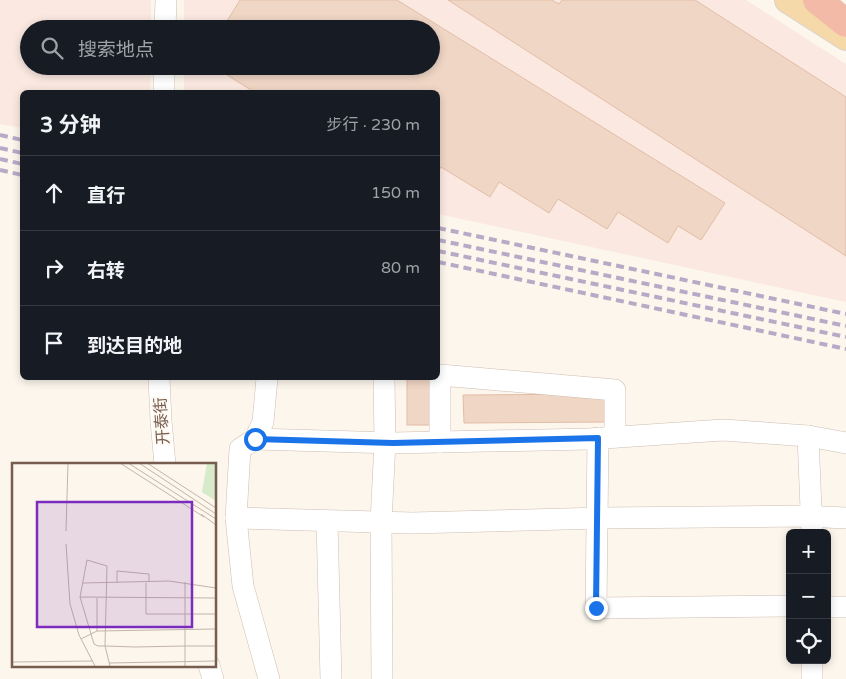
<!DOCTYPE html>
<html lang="zh">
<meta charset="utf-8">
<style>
body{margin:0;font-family:"Varela Round","Noto Sans SC",sans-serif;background:#242831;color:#f1f3f6}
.controls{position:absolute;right:15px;bottom:15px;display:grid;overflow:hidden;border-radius:8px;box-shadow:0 2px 8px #0003}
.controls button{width:45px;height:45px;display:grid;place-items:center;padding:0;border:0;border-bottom:1px solid #363941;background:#171b24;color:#f1f3f6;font:25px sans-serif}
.stop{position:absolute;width:15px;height:15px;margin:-11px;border:4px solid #1a73e8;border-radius:50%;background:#fff}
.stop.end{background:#1a73e8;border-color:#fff;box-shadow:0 1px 5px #0008}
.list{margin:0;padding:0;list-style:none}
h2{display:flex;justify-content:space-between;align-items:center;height:65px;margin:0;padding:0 20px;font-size:21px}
h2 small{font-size:16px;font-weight:400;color:#9ea1a6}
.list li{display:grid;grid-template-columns:32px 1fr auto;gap:15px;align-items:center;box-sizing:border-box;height:75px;padding:0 20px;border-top:1px solid #363941}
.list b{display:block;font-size:19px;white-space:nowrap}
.list em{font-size:16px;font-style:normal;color:#9ea1a6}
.icon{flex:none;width:28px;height:28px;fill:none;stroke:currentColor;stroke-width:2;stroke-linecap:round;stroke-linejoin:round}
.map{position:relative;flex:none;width:846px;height:679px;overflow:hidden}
.search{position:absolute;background:#171b24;box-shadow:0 2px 8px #0003;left:20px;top:20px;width:420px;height:55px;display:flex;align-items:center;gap:12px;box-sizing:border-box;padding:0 18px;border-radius:28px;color:#9ea1a6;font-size:19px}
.panel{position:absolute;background:#171b24;box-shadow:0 2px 8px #0003;left:20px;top:90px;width:420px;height:290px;border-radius:8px}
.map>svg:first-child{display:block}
.commercial{fill:#fbe9e1}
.building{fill:#f0d6c5;stroke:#e2bda6}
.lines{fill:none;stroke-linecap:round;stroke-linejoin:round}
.minor-casing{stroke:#cebeb1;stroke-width:22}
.major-casing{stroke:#d9d2ce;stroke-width:28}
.highway-casing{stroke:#d9d2ce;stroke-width:29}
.minor{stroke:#fff;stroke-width:21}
.major{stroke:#f6d9a9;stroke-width:26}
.highway{stroke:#f3baa7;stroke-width:28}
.rail{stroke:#b9a9c7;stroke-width:4;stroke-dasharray:8 5;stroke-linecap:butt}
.route{stroke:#1a73e8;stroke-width:6}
.labels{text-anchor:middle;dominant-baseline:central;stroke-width:4;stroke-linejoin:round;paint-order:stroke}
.street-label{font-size:16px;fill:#775d4f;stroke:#fefaf3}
.inset-road{fill:none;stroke:#c3b4a8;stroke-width:1}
.view{fill:#7b2cbf;fill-opacity:0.15;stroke:#7b2cbf;stroke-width:2.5}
.inset-edge{fill:none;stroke:#775d4f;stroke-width:2.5}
</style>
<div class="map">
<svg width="846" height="679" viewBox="0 0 846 679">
<rect width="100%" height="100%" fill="#fcf6ec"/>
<g class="commercial">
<path d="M0,0H151V29H29V66H151L150,92H22V128L0,124Z"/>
<path d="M184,0H746L846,64V302L438,214V92H184V66H431V29H184Z"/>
</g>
<g class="building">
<path d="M240,0H397L725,203L701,240L678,226L668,243L618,212L607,229L558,199L549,213L499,182L490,197L441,167L438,172V92H249L251,90L227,75L233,66H431V29H222Z"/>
<path d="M448,0H552L559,4L562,0H695L846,97V256Z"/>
<rect x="407" y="378" width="23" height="47"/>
<path d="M610,394V422L464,423L463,395Z"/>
</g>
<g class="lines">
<g class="minor-casing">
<g id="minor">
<path d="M165,29L166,0"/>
<path d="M164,92V66"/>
<path d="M159,378L161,421L165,464"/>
<path d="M267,378L263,422L255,439L240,449L236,518L243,586L269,679"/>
<path d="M808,436L812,533"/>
<path d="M598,438L596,608L790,606"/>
<path d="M255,439L393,443L589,439L723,430L808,436L846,443"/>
<path d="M440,442V375L615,390V437"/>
<path d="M236,518L412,523L602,518L802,516L846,518"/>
<path d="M327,521L331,679"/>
<path d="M827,607H846"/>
<path d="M209,665L213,679"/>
<path d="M382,679L381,522L385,442L384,378"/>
<path d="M812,679V660"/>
</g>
</g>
<g class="major-casing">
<path id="major" d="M788,0L846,37"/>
</g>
<g class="highway-casing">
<path id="highway" d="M817,0L846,23"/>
</g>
<use href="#minor" class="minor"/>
<use href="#major" class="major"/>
<use href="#highway" class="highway"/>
<g class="rail">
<path d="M0,135L22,140"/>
<path d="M0,148L22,153"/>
<path d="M0,159L22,164"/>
<path d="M0,170L22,175"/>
<path d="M438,228L846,314"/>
<path d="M438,240L846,326"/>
<path d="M438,251L846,337"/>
<path d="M438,262L846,349"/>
</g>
</g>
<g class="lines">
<path class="route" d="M255,439L393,443L598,438L596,608"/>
</g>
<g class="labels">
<g class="street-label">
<text transform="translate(162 421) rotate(-94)">开泰街</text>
</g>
</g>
<g transform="translate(12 463)">
<rect width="204" height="204" fill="#fcf6ec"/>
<path d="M195,0H204V38L190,29Z" fill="#d7eaca"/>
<path class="inset-road" d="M108,0L192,54M116,0L204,56M127,0L204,51M135,0L204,45M189,51L204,62M54,68L56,0M54,81L58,141L67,172L83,203M173,119V183H204M71,120L157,118L204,125M105,120V108L137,111V119M134,120V151H204M68,134L204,135M85,168L204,166M69,176L85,168V135M0,199L80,198M97,200L204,198M98,203L93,183L95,103L75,97L68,134L82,181L86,183H93L123,184L173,183V203"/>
<path class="view" d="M25,39H180V164H25Z"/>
<rect width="204" height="204" class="inset-edge"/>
</g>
</svg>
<div class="controls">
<button>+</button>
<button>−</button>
<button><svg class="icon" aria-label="locate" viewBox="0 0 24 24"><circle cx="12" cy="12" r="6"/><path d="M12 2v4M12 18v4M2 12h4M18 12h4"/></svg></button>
</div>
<div class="stop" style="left:255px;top:439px"></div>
<div class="stop end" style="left:596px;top:608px"></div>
<div class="search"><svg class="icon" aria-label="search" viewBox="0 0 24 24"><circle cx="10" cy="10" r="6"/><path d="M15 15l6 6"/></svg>搜索地点</div>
<section class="panel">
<h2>3 分钟<small>步行 · 230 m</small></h2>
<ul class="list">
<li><svg class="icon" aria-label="ahead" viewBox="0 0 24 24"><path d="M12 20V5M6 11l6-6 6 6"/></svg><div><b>直行</b></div><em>150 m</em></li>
<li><svg class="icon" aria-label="right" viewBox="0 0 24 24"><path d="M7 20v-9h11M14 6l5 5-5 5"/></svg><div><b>右转</b></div><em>80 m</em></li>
<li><svg class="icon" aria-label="arrive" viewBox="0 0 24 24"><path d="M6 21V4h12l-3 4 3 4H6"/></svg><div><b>到达目的地</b></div></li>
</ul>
</section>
</div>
